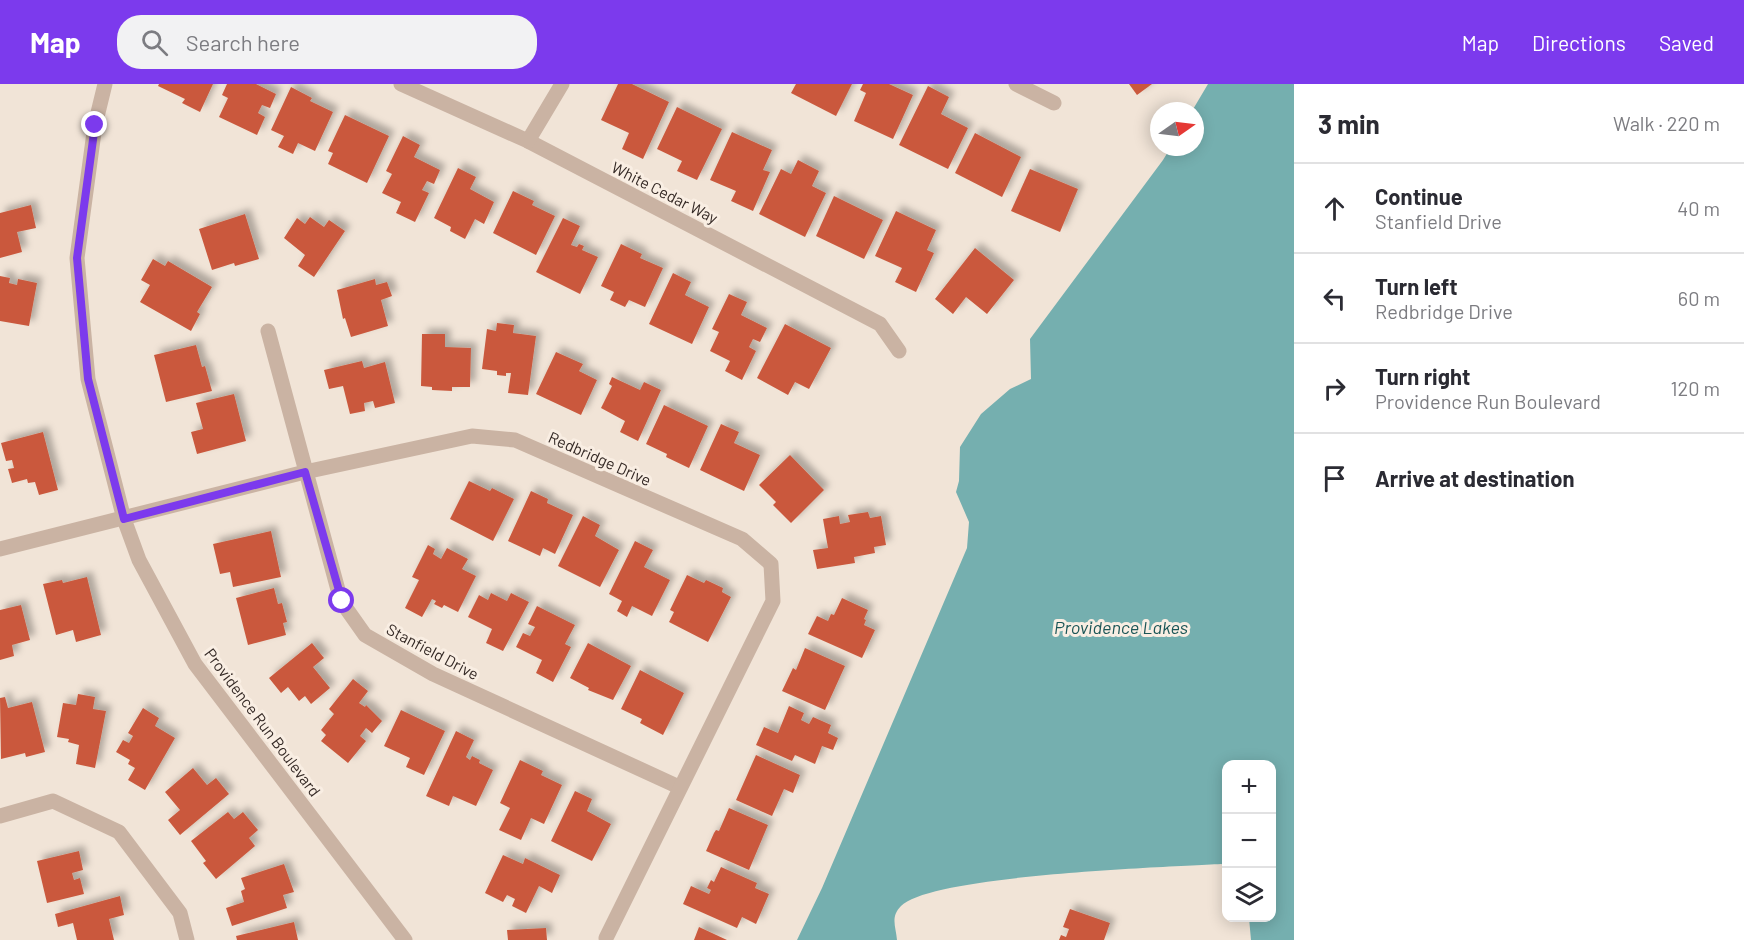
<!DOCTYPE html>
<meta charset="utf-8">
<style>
body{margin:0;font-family:Barlow,sans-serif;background:#f2f2f3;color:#2b2b33}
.controls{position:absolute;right:18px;bottom:18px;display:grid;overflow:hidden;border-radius:12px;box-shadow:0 3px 15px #0003}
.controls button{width:54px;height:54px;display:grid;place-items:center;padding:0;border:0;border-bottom:2px solid #e1e1e2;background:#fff;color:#2b2b33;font:30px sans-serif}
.compass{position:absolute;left:1150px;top:18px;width:54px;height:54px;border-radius:50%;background:#fff;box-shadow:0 3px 15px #0003;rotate:76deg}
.stop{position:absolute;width:18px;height:18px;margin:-14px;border:4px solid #7c3aed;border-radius:50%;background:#fff}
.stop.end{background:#7c3aed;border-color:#fff;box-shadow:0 2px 6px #0008}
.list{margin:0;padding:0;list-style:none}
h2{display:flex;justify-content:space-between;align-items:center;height:78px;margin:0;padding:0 24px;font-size:26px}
h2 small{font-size:20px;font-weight:400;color:#7c7c81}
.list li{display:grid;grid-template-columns:39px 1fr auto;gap:18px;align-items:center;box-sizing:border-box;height:90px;padding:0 24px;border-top:2px solid #e1e1e2}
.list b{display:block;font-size:22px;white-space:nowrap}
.list p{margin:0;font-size:20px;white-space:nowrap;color:#7c7c81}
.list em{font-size:20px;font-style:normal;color:#7c7c81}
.icon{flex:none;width:33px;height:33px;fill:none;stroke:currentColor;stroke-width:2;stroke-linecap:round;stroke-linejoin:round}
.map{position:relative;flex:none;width:1294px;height:856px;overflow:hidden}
header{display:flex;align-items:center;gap:36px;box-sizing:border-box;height:84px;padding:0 30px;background:#7c3aed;color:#fff}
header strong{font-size:28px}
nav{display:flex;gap:33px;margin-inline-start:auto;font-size:21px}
.search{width:420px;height:54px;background:#f2f2f3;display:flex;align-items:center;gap:15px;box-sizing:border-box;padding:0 21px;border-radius:24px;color:#7c7c81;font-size:22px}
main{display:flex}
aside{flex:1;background:#fff}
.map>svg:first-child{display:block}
.water{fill:#75afaf}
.building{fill:#ca593d;filter:url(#shadow)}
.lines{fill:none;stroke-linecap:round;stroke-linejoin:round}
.minor{stroke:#cab3a3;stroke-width:15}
.route{stroke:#7c3aed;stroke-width:8}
.labels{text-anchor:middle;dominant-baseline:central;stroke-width:6;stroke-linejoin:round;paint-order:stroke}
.street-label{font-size:16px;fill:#342925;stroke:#f9eee3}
.water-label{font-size:18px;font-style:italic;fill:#1a5556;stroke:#f9eee3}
</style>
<header>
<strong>Map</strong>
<div class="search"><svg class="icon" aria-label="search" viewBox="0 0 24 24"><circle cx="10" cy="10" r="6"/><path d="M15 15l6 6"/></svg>Search here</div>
<nav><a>Map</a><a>Directions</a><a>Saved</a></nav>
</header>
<main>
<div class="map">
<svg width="1294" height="856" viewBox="0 0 1294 856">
<defs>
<filter id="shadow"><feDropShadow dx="5.5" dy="-5.5" stdDeviation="3" flood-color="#0004"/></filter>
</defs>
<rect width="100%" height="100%" fill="#f1e4d7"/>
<path class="water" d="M1208,0H1294V856H1251L1249,834H1272V680H1226V781L1221,780C1167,783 931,791 901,822C890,833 896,843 897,856H797L822,804L967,464L969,438L956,408L959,397L960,363L981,330L1010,305L1031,295L1030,255L1163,76L1171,63H1195V27H1192Z"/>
<g class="building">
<path d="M159,0H213L200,28L182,19L185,15L158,2Z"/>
<path d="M227,0H256L276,10L270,24L262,21L258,29L265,33L257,51L219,33L228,14L222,11Z"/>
<path d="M618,0H632L669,18L643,75L622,65L629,49L601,36Z"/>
<path d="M796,0H852L836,32L791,9Z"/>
<path d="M863,0H889L913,11L893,55L854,37L866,9L860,6Z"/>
<path d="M1129,0H1152L1137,11Z"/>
<path d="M928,2L949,13L941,30L968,44L948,85L899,61Z"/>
<path d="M291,3L312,14L310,17L333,28L315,67L298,59L293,70L278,63L284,52L271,46Z"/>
<path d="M677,23L722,45L697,96L677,87L682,77L657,65Z"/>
<path d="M345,31L389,52L367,99L328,80L333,69L328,67Z"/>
<path d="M732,48L772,66L763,86L770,88L753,127L731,117L736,107L710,96Z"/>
<path d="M975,49L1021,73L1002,113L955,89Z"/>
<path d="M403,52L420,61L414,73L440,86L434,100L427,97L422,106L429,109L415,138L396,129L401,118L382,109L392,90L386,87Z"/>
<path d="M798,76L819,87L812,102L826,109L805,153L759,130L781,85L791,90Z"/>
<path d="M458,84L476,93L470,105L494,118L484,140L475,135L465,155L450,147L451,143L434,134Z"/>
<path d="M1030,85L1078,105L1060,148L1011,127Z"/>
<path d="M513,107L534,117L532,121L555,132L536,171L493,149Z"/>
<path d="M834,112L883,136L864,175L816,152Z"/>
<path d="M31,121L36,144L17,148L22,168L0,174V129Z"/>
<path d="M896,127L936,146L927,166L934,169L916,208L895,198L902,184L875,172Z"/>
<path d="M245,130L259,175L235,182L234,179L212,186L199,145Z"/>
<path d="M310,133L324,143L329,136L345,147L314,193L298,182L305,171L284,154L297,134L305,140Z"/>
<path d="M563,134L580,142L571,161L577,163L579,160L584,162L582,166L598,173L580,210L536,188Z"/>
<path d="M621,160L642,170L640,174L663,184L645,223L629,216L625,223L610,216L614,208L601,202Z"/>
<path d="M975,164L1014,196L987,230L966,213L953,230L935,215Z"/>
<path d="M153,175L165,182L168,177L212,203L197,228L200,230L191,247L140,218L150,201L141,196Z"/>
<path d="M673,189L691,198L685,211L709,223L692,260L649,240Z"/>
<path d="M0,192L10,194L9,199L17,201L18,195L37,199L29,242L0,237Z"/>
<path d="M375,195L376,201L387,198L392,212L381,216L388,242L351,253L345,234L343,235L337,206Z"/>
<path d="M729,210L747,218L741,231L767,244L760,258L753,255L749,263L756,267L742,296L725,287L730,277L710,267L719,248L712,245Z"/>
<path d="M497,239L514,241L513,249L536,252L528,311L508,309L511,289H506V292L497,291V287L482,285L487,245L496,247Z"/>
<path d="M785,240L831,264L809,305L795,298L788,311L757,294Z"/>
<path d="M422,250H445V263L471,264L470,303H452V307L432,306V303L421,302Z"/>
<path d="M196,261L202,283L205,282L212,307L166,318L154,271Z"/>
<path d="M556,268L583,280L579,287L597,296L581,331L536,310Z"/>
<path d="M362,277L364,284L385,278L395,319L375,324L373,317L364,319L365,327L350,330L343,302L329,305L324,286Z"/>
<path d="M612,293L640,306L644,298L661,306L638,357L620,348L625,337L601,324L612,302L609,300Z"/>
<path d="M234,310L246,357L197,370L191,348L203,345L196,319Z"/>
<path d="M664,321L708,342L689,384L666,373L667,370L646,360Z"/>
<path d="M721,340L739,348L734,359L760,371L744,407L700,386Z"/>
<path d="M43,348L58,406L39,411L35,398L28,399L27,395L12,399L8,385L14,384L12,376L6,377L1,359Z"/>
<path d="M790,371L824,406L791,439L773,421L776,418L759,401Z"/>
<path d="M469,397L490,407L492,404L514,415L493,457L450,435Z"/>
<path d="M531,407L548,415L547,419L573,431L555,470L543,464L540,472L508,457Z"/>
<path d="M868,428L870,434L881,432L886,461L874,463L875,469L854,473L855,479L817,485L813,466L828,464L823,435L839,432L840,440L850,438L848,431Z"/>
<path d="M583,432L600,441L595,452L619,466L600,503L558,482Z"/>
<path d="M271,447L281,493L233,503L230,488L220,490L213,460Z"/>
<path d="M635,457L653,466L644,483L670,496L652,532L632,522L627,533L617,527L622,517L609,510Z"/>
<path d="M428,461L435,465L433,470L441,475L447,464L468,475L462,485L476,492L458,528L444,521L442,524L434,520L436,517L432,515L422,533L405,524L419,496L412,493Z"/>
<path d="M687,491L704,499L706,496L723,504L722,508L731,513L708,558L669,538L674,528L670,526Z"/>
<path d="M87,493L101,551L76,558L73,546L56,551L43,500L62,496L63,499Z"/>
<path d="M274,504L278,520L282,519L287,538L283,539L286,551L248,561L236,514Z"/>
<path d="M491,509L507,517L511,509L529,518L503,567L486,559L492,545L468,533L479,511L488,516Z"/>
<path d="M842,514L868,526L864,535L866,536L864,541L875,546L862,574L808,550L817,532L828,537L831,530L834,531Z"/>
<path d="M21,521L30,556L12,561L14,572L0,576V526Z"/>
<path d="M537,522L575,541L565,560L571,563L553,598L536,589L542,576L516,563L523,549L530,552L535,543L528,540Z"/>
<path d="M312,559L324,574L313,583L330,604L311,620L305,612L299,617L288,603L281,609L269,594Z"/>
<path d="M588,559L631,582L613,616L588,606L589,604L570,594Z"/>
<path d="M805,564L845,582L825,626L782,607L793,584L796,586Z"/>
<path d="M640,586L684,609L663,651L640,639L642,635L621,625Z"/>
<path d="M353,595L368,607L359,619L365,623L366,621L382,637L372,649L366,644L360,652L366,657L348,679L321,657L326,651L321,646L334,630L329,625Z"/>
<path d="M78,610L95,613L93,625L106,627L95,684L76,680L79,661L68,658L69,655L57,653L63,619L76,621Z"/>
<path d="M5,613L8,624L32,618L45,668L26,673L25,669L1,675L0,614Z"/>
<path d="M789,622L804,629L801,636L809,640L813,633L831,641L828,649L838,654L833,666L822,662L815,680L795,671L792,677L756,661L764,643L778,649Z"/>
<path d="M143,624L159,634L155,642L175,654L145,706L128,696L135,684L128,680L130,676L116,668L123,656L129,659L133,652L128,649Z"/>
<path d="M401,626L445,647L424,691L406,683L410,674L384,662Z"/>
<path d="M456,647L474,656L466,673L470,676L472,672L480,676L479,679L493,686L476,722L453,712L449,722L426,712Z"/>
<path d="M756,671L800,691L793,709L784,705L772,732L736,716Z"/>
<path d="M520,676L543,687L541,691L562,701L544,740L531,734L521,756L499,746L510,724L500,719Z"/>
<path d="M193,684L207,701L216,694L229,710L180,751L168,736L180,726L165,708Z"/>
<path d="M575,707L592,715L587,727L611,740L592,777L551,757Z"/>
<path d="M729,724L768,741L749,786L706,767L714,749L716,746L719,747Z"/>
<path d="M228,728L234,735L243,728L258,746L249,754L255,762L216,795L203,779L206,777L191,757Z"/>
<path d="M79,767L83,786L72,789L74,796L80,794L84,810L47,819L37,777Z"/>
<path d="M503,771L523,780L525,774L560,791L552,809L539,802L526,829L512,822L515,815L507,811L503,818L485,809Z"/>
<path d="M284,780L294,808L283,811L287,824L232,842L226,824L244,818L241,807L245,805L241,794Z"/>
<path d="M721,783L757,799L755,804L769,810L756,840L742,833L737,844L683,820L691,802L709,810L711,806L707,804L711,796L714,798Z"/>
<path d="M120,812L124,831L109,835L114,856H77L73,839L58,843L55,830Z"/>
<path d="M1070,825L1110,839L1104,856H1059L1061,851L1066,853L1069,845L1063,843Z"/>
<path d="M294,838L298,856H237L236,852Z"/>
<path d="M699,843L727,856H694Z"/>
<path d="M546,844L547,856H508L507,846Z"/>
</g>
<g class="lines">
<g class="minor">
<path d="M105,0L95,41L77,174L88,295L124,435L139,476L195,580L405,856"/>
<path d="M401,0L528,57L880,240L899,267"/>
<path d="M1016,0L1054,19"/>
<path d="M528,57L562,0"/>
<path d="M268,247L341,517L365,551L433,590L679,703"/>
<path d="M0,465L305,388L472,352L515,356L742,455L771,480L773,517L606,854"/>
<path d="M0,732L53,717L119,748L180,829L187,856"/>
</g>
</g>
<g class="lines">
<path class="route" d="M95,41L77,174L88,295L124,435L305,388L342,517"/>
</g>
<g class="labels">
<g class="street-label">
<text transform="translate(665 108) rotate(27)">White Cedar Way</text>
<text transform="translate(600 374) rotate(24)">Redbridge Drive</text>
<text transform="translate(433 567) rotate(28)">Stanfield Drive</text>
<text transform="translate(263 638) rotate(53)">Providence Run Boulevard</text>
</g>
<g class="water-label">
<text x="1121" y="543">Providence Lakes</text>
</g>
</g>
</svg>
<div class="controls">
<button>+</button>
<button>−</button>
<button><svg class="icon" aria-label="layers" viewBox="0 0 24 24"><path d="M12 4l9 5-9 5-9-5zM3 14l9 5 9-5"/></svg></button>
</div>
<svg class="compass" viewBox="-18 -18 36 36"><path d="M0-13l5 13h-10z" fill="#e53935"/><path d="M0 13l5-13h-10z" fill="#7c7c81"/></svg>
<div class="stop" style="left:342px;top:517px"></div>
<div class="stop end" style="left:95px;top:41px"></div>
</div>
<aside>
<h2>3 min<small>Walk · 220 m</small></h2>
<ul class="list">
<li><svg class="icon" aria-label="ahead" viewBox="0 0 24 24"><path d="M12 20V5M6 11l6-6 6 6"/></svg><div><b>Continue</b><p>Stanfield Drive</p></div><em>40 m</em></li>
<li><svg class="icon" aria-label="left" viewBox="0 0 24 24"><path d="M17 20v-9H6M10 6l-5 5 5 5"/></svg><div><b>Turn left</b><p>Redbridge Drive</p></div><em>60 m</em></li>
<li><svg class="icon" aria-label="right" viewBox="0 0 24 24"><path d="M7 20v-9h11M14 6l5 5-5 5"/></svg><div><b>Turn right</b><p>Providence Run Boulevard</p></div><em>120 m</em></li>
<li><svg class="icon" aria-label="arrive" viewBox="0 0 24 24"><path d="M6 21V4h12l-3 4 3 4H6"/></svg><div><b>Arrive at destination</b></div></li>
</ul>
</aside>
</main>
